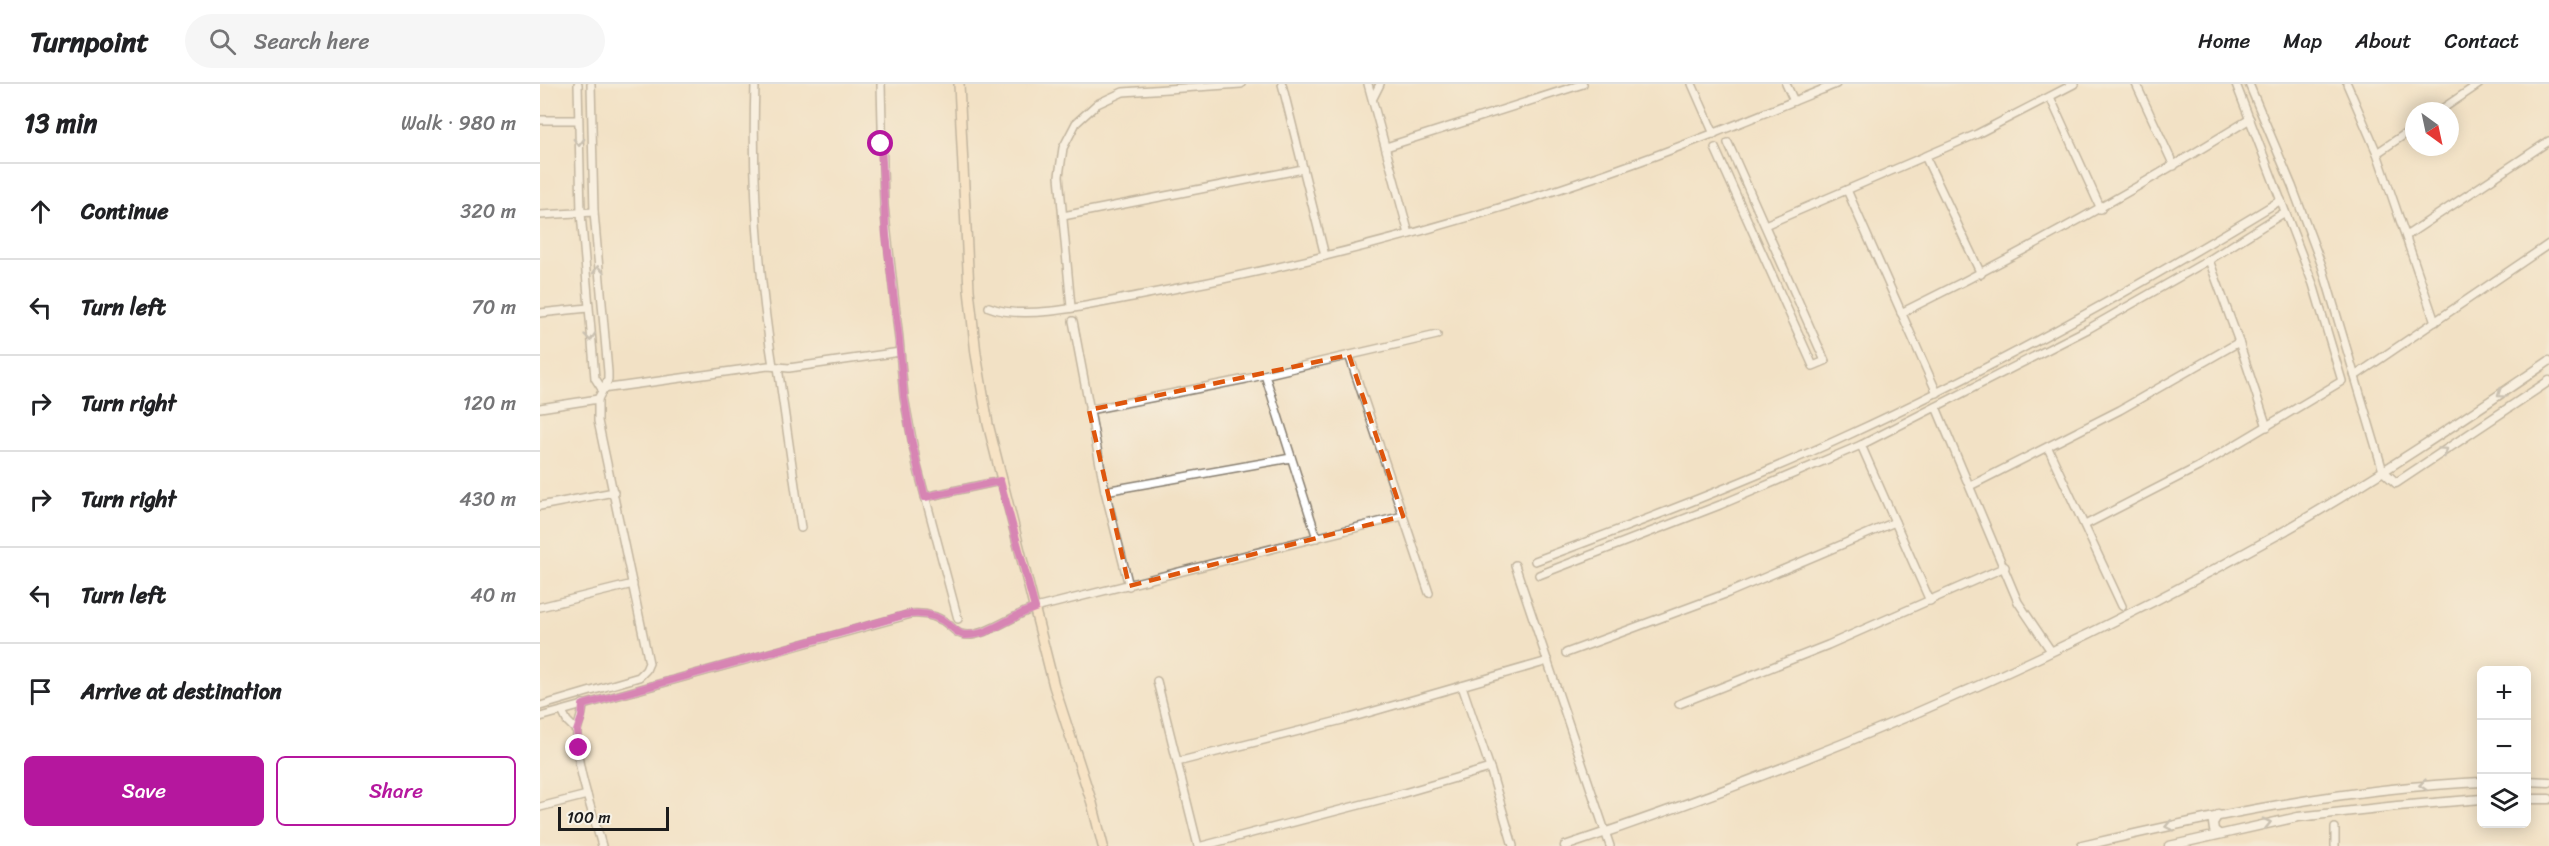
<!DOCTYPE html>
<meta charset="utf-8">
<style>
body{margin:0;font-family:Sriracha,sans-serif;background:#f6f6f6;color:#202124}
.controls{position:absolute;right:18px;bottom:18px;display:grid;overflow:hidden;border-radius:9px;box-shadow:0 3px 15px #0003}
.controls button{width:54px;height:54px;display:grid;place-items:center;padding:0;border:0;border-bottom:2px solid #e0e0e0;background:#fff;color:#202124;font:30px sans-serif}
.compass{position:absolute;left:1865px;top:18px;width:54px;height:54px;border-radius:50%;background:#fff;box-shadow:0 3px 15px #0003;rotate:147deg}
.scale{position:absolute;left:18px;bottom:15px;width:111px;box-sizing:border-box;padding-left:6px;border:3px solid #1c1c1c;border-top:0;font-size:16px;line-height:21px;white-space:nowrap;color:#1c1c1c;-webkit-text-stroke:4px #f7f3e8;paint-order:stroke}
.stop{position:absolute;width:18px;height:18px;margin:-14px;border:4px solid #b5179e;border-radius:50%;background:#fff}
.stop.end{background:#b5179e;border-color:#fff;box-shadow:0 2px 6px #0008}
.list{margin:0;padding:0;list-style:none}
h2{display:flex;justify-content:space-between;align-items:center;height:78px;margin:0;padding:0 24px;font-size:26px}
h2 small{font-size:20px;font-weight:400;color:#757577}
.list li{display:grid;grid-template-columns:39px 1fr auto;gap:18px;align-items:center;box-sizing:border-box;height:96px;padding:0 24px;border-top:2px solid #e0e0e0}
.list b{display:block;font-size:22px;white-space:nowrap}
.list em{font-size:20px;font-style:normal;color:#757577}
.actions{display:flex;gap:12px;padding:18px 24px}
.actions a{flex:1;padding:14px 0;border:2px solid #b5179e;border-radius:9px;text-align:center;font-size:21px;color:#b5179e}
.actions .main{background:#b5179e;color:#fff}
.icon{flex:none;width:33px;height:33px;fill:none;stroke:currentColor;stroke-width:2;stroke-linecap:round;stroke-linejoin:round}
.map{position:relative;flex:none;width:2009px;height:762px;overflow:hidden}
header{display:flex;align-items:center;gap:36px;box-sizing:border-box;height:84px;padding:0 30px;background:#fff;border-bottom:2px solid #e0e0e0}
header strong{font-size:28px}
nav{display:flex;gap:33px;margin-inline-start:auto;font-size:21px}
.search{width:420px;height:54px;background:#f6f6f6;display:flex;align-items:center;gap:15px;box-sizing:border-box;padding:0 21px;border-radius:33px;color:#757577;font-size:22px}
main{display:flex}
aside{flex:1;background:#fff}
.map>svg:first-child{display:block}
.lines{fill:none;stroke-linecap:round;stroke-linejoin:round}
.minor-casing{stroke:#877e70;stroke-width:10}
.tertiary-casing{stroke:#877e70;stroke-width:11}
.secondary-casing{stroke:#877e70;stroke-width:12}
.minor{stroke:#fff;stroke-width:7}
.tertiary{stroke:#fff;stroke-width:8}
.secondary{stroke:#fde5c5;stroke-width:9}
.oneway{stroke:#999}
.route{stroke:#b5179e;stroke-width:8}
.marked{fill:none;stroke:#de560d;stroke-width:4.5;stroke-dasharray:12 8;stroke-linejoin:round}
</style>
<header>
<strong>Turnpoint</strong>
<div class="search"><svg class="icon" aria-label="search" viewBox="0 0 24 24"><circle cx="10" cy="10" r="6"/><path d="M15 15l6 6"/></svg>Search here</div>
<nav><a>Home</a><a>Map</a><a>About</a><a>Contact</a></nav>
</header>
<main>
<aside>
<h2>13 min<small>Walk · 980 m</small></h2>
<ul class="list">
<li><svg class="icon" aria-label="ahead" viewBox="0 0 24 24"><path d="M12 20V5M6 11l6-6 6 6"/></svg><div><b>Continue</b></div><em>320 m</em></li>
<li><svg class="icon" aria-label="left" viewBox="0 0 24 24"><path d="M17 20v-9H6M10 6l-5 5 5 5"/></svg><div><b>Turn left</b></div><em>70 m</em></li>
<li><svg class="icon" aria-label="right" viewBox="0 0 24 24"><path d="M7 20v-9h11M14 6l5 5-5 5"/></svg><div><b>Turn right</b></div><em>120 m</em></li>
<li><svg class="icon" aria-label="right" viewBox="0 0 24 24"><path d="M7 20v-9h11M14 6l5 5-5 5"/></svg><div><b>Turn right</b></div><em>430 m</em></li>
<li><svg class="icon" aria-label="left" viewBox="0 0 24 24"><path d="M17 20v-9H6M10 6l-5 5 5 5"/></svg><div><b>Turn left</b></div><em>40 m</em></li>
<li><svg class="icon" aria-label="arrive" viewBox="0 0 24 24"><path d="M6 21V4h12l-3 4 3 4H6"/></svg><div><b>Arrive at destination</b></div></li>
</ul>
<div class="actions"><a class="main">Save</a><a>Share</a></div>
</aside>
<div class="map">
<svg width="2009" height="762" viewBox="0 0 2009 762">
<rect width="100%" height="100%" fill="#f7f3e8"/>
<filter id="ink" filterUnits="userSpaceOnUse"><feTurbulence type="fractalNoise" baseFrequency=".0167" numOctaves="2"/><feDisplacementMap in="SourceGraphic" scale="12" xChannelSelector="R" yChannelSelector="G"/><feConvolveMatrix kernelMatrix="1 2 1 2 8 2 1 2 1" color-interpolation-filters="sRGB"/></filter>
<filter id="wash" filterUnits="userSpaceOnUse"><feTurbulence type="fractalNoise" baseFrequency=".008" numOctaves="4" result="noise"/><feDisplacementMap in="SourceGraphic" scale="24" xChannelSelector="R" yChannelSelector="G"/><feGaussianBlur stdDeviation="1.35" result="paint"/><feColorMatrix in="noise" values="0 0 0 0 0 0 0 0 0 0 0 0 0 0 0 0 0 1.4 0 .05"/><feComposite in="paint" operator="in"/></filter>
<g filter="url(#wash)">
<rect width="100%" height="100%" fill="#f2e1c5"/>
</g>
<g filter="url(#ink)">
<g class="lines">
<g class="minor-casing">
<g id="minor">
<path d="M38,0L41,129L55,294L62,305"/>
<path d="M215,0C212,94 218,189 233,282"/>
<path d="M341,0L344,122L359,255L364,313L377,382L418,535"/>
<path d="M742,0L785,172"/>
<path d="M828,0L869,150"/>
<path d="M1152,0L1174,50"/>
<path d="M1246,0L1254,17"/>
<path d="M1596,0L1634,82"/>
<path d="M1709,0L1752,102L1782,182L1843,387"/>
<path d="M1807,0L1837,69L1895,238"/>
<path d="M1510,13L1561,125"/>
<path d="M833,14L840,0"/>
<path d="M1899,27L1939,0"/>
<path d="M0,36H38"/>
<path d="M846,63L1043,0"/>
<path d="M1175,64L1273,282L1285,277L1188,59"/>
<path d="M1837,69L1874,44"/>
<path d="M1385,72L1441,190"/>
<path d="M1307,106L1397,309"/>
<path d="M0,131L54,128"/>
<path d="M523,132L763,85"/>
<path d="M1225,141L1437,50L1534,0"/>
<path d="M1866,152L2009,57"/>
<path d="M1669,176L1699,258L1727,343"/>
<path d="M449,223C485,238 559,219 597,212C757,183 914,142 1067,89C1145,62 1220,31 1296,0"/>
<path d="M531,223L519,92L523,64L536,39L557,20L583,8L701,0"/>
<path d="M0,229L48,224"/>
<path d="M1361,229C1481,170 1597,105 1710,35"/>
<path d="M533,237L565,407L589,502"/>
<path d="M809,271L889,509"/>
<path d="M238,283L261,444"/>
<path d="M725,291L777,454"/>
<path d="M1815,292L2009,160"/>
<path d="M62,305L228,282L249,284L360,268"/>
<path d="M1396,323L1478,518L1511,567"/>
<path d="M0,324L58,315"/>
<path d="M549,326L706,295L897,251"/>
<path d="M1321,361L1390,517"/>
<path d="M1508,364L1582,522"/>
<path d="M1430,402L1580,326L1699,258"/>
<path d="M565,407L751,374"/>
<path d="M385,413L460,397"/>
<path d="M0,422L74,408"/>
<path d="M1545,441L1658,383L1802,297L1773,200L1696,0"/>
<path d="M995,477C1100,438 1204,399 1306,352C1457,283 1600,202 1741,116"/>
<path d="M975,481L1070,762"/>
<path d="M999,491L1180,421L1321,361L1548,245L1669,176L1745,128"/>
<path d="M0,523L93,500"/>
<path d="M1026,569L1188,509L1355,438"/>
<path d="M617,597L658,762"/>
<path d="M922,602L950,684L973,762"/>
<path d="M43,620C43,631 38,638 37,648C34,678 54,732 62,762"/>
<path d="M1139,620L1288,561L1465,483"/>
<path d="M0,622L99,593L106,586L109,579L58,337V315L68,296V288L54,128L51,0"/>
<path d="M22,627L27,637L37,647"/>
<path d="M0,633L371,530C386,529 399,532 410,542C413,545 417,549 421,550C440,557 476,529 495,524L863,432"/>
<path d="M637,678L810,634L1008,577"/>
<path d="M0,723L47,711"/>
<path d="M1795,744V762"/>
<path d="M662,762L850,713L950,684"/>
</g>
</g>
<g class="tertiary-casing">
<g id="tertiary">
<path d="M1843,387L1856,399L2009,297"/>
<path d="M1986,697L2009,698"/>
<path d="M1986,715H2009"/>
<path d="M1678,731L1673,739L1674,746L1679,750"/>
<path d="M1025,762C1272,680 1512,578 1739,450C1832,397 1921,337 2009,277"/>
<path d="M1542,762C1674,731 1806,704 1942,698"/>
<path d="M1629,762L1758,733L1857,722L1942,715"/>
</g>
</g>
<g class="secondary-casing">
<path id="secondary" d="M419,0L429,206L436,270L448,340L514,602L552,719L563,762"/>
</g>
<use href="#minor" class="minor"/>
<use href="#tertiary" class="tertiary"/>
<use href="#secondary" class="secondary"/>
</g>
<defs><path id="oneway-chevron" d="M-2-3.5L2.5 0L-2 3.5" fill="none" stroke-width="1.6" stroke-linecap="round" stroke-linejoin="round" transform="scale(1.5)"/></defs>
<g class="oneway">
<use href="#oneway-chevron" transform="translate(39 58) rotate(89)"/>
<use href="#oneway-chevron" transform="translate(58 186) rotate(-94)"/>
<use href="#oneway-chevron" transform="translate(50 253) rotate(85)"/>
<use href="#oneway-chevron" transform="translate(1961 310) rotate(146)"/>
<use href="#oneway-chevron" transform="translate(1904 367) rotate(-34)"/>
<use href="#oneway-chevron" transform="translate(1883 701) rotate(175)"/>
<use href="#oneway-chevron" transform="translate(1727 739) rotate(-13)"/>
<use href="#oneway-chevron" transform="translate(1629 742) rotate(168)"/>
</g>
</g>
<g class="lines" filter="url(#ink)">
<path class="route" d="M39,664L37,647L42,633L43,621L364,531C380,528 396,530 409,541C414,545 418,550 424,551C449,553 472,531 495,524L460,397L385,413L372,359L364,313L359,255L346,151L341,60"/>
</g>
<path d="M0 0H2009V762H0ZM809,271L863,432L589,502L549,326Z" fill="#f2e1c5" fill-opacity=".55" fill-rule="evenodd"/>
<path class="marked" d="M809,271L863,432L589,502L549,326Z"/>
</svg>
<div class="controls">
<button>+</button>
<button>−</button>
<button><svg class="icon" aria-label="layers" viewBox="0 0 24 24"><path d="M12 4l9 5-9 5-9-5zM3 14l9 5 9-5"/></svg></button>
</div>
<svg class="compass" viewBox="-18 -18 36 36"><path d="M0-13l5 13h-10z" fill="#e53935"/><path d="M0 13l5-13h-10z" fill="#757577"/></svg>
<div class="scale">100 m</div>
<div class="stop" style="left:341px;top:60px"></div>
<div class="stop end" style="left:39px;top:664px"></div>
</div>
</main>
